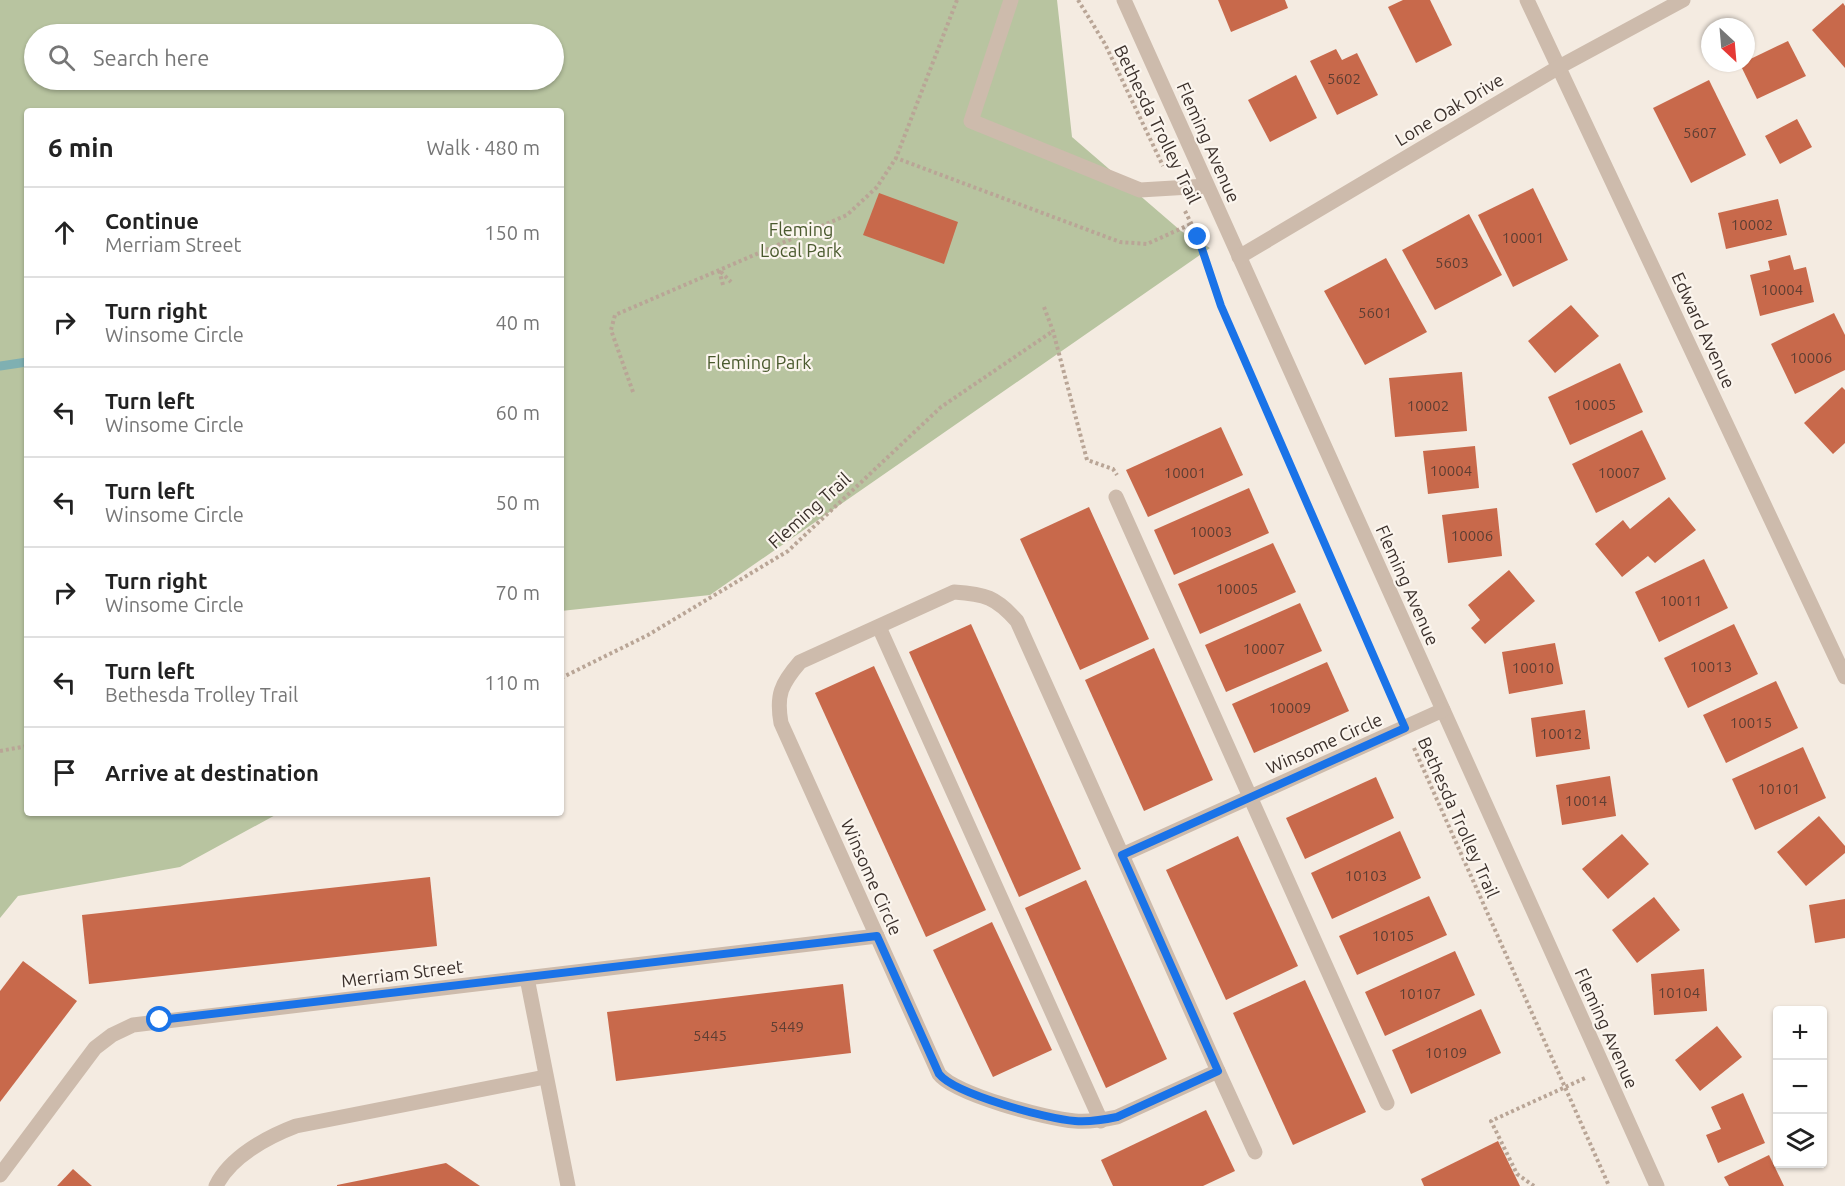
<!DOCTYPE html>
<meta charset="utf-8">
<style>
body{margin:0;font-family:Ubuntu,sans-serif;background:#f2f2f2;color:#222}
.controls{position:absolute;right:18px;bottom:18px;display:grid;overflow:hidden;border-radius:6px;box-shadow:0 2px 4px #0004}
.controls button{width:54px;height:54px;display:grid;place-items:center;padding:0;border:0;border-bottom:2px solid #e0e0e0;background:#fff;color:#222;font:30px sans-serif}
.compass{position:absolute;left:1701px;top:18px;width:54px;height:54px;border-radius:50%;background:#fff;box-shadow:0 2px 4px #0004;rotate:154deg}
.stop{position:absolute;width:18px;height:18px;margin:-14px;border:4px solid #1a73e8;border-radius:50%;background:#fff}
.stop.end{background:#1a73e8;border-color:#fff;box-shadow:0 2px 6px #0008}
.list{margin:0;padding:0;list-style:none}
h2{display:flex;justify-content:space-between;align-items:center;height:78px;margin:0;padding:0 24px;font-size:26px}
h2 small{font-size:20px;font-weight:400;color:#767676}
.list li{display:grid;grid-template-columns:39px 1fr auto;gap:18px;align-items:center;box-sizing:border-box;height:90px;padding:0 24px;border-top:2px solid #e0e0e0}
.list b{display:block;font-size:22px;white-space:nowrap}
.list p{margin:0;font-size:20px;white-space:nowrap;color:#767676}
.list em{font-size:20px;font-style:normal;color:#767676}
.icon{flex:none;width:33px;height:33px;fill:none;stroke:currentColor;stroke-width:2;stroke-linecap:round;stroke-linejoin:round}
.map{position:relative;flex:none;width:1845px;height:1186px;overflow:hidden}
.search{position:absolute;background:#fff;box-shadow:0 2px 4px #0004;left:24px;top:24px;width:540px;height:66px;display:flex;align-items:center;gap:15px;box-sizing:border-box;padding:0 21px;border-radius:33px;color:#767676;font-size:22px}
.panel{position:absolute;background:#fff;box-shadow:0 2px 4px #0004;left:24px;top:108px;width:540px;height:708px;border-radius:6px}
.map>svg:first-child{display:block}
.green{fill:#b8c4a0;fill-rule:evenodd}
.lines{fill:none;stroke-linecap:round;stroke-linejoin:round}
.stream{stroke:#7fb0b2;stroke-width:9}
.building{fill:#c8694b}
.path{stroke:#b9a596;stroke-width:4;stroke-dasharray:3 3;stroke-linecap:butt}
.lane{stroke:#cdbbac;stroke-width:15}
.street{stroke:#cdbbac;stroke-width:15}
.route{stroke:#1a73e8;stroke-width:8}
.labels{text-anchor:middle;dominant-baseline:central;stroke-width:4.5;stroke-linejoin:round;paint-order:stroke}
.number-label{font-size:15px;fill:#5e3e33}
.street-label{font-size:18px;fill:#3b302b;stroke:#fbf5ee}
.park-label{font-size:18px;fill:#4a5a2e;stroke:#fbf5ee}
</style>
<div class="map">
<svg width="1845" height="1186" viewBox="0 0 1845 1186">
<rect width="100%" height="100%" fill="#f4ebe1"/>
<path class="green" d="M0,0H1057L1072,137L1181,231L1210,248L710,595L561,611V111H27V813H279L180,867L18,896L0,918ZM34,34H554V80H34Z"/>
<g class="lines">
<path class="stream" d="M0,366L27,362"/>
</g>
<g class="building">
<path d="M1218,0H1285L1288,8L1231,32Z"/>
<path d="M1403,0H1430L1452,45L1416,63L1388,7Z"/>
<path d="M1843,3L1845,6V68L1812,30Z"/>
<path d="M1788,41L1806,76L1757,99L1740,64Z"/>
<path d="M1336,49L1342,60L1357,53L1378,95L1337,115L1310,61Z"/>
<path d="M1296,75L1317,118L1270,142L1248,100Z"/>
<path d="M1709,80L1746,155L1691,183L1653,108Z"/>
<path d="M1797,119L1812,147L1780,164L1765,136Z"/>
<path d="M1533,188L1568,260L1513,287L1478,215Z"/>
<path d="M879,193L958,222L944,264L863,235Z"/>
<path d="M1778,199L1787,235L1726,249L1718,213Z"/>
<path d="M1469,214L1502,275L1435,310L1402,250Z"/>
<path d="M1790,255L1794,270L1806,267L1814,302L1760,316L1750,275L1770,270L1768,261Z"/>
<path d="M1386,258L1427,332L1365,365L1324,291Z"/>
<path d="M1571,305L1599,336L1555,373L1528,341Z"/>
<path d="M1834,313L1845,335V370L1795,394L1771,344Z"/>
<path d="M1620,363L1643,412L1570,445L1548,397Z"/>
<path d="M1462,372L1467,431L1395,437L1389,378Z"/>
<path d="M1842,387L1845,390V443L1833,454L1804,423Z"/>
<path d="M1221,427L1243,475L1148,517L1126,470Z"/>
<path d="M1642,430L1666,479L1596,513L1572,464Z"/>
<path d="M1475,446L1479,488L1428,494L1423,451Z"/>
<path d="M1249,488L1269,533L1174,575L1154,530Z"/>
<path d="M1669,497L1696,530L1655,563L1648,556L1622,577L1595,544L1623,520L1630,529Z"/>
<path d="M1089,507L1149,639L1080,670L1020,539Z"/>
<path d="M1497,508L1502,556L1448,563L1442,515Z"/>
<path d="M1273,543L1296,592L1200,634L1178,584Z"/>
<path d="M1704,559L1728,608L1659,642L1635,592Z"/>
<path d="M1509,570L1535,601L1485,644L1471,628L1480,620L1468,605Z"/>
<path d="M1300,603L1322,651L1226,692L1205,645Z"/>
<path d="M971,624L1081,869L1019,897L909,652Z"/>
<path d="M1734,624L1758,674L1688,708L1664,658Z"/>
<path d="M1555,643L1563,684L1509,694L1502,652Z"/>
<path d="M1154,648L1213,780L1144,811L1085,680Z"/>
<path d="M1327,662L1349,711L1254,753L1232,704Z"/>
<path d="M874,666L986,910L926,937L815,693Z"/>
<path d="M1776,681L1798,728L1726,763L1703,715Z"/>
<path d="M1585,710L1590,749L1536,757L1531,718Z"/>
<path d="M1803,747L1826,798L1755,830L1732,779Z"/>
<path d="M1610,776L1616,816L1562,825L1556,785Z"/>
<path d="M1376,777L1394,818L1305,859L1286,818Z"/>
<path d="M1819,816L1845,846V853L1806,886L1777,852Z"/>
<path d="M1400,831L1421,878L1332,919L1311,873Z"/>
<path d="M1622,834L1649,864L1608,899L1582,869Z"/>
<path d="M1238,836L1298,966L1226,1000L1166,870Z"/>
<path d="M430,877L437,946L89,984L82,915Z"/>
<path d="M1086,880L1167,1059L1106,1088L1025,908Z"/>
<path d="M1429,896L1447,935L1357,975L1339,936Z"/>
<path d="M1654,897L1680,930L1637,963L1612,930Z"/>
<path d="M1845,899V938L1815,943L1809,905Z"/>
<path d="M992,922L1052,1050L993,1077L933,950Z"/>
<path d="M1455,951L1475,995L1385,1036L1365,992Z"/>
<path d="M23,961L77,1001L0,1102V991Z"/>
<path d="M1704,969L1707,1011L1654,1015L1651,974Z"/>
<path d="M1305,980L1366,1112L1293,1145L1233,1013Z"/>
<path d="M843,984L851,1053L616,1081L607,1012Z"/>
<path d="M1481,1009L1501,1053L1411,1094L1392,1050Z"/>
<path d="M1717,1026L1742,1057L1700,1091L1675,1060Z"/>
<path d="M1743,1093L1765,1143L1718,1163L1706,1135L1721,1129L1711,1107Z"/>
<path d="M1206,1110L1235,1171L1203,1186H1113L1101,1160Z"/>
<path d="M1498,1141L1520,1186H1424L1421,1179Z"/>
<path d="M1769,1155L1784,1186H1729L1724,1177Z"/>
<path d="M446,1163L480,1186H337V1185Z"/>
<path d="M73,1169L92,1186H57Z"/>
</g>
<g class="lines">
<g class="path">
<path d="M957,0L896,158L1120,242L1147,244L1191,224"/>
<path d="M1078,0L1105,44L1163,166"/>
<path d="M1185,211L1198,237L1221,306L1395,706"/>
<path d="M723,285L719,270L731,282"/>
<path d="M1044,307L1053,331L1087,460L1113,469L1117,475"/>
<path d="M633,392L611,330L615,315L847,215L877,187L896,158"/>
<path d="M561,678L648,635L788,551L941,407L1053,331"/>
<path d="M1414,748L1609,1186"/>
<path d="M0,751L27,746"/>
<path d="M1534,1186L1517,1174L1491,1121L1585,1078"/>
</g>
<g class="lane">
<path d="M1011,0L971,121L1140,190L1207,186"/>
<path d="M879,627L1101,1121"/>
<path d="M527,978L568,1186"/>
<path d="M1218,1071L1255,1152"/>
<path d="M216,1186C230,1157 267,1137 296,1126L545,1077"/>
</g>
<g class="street">
<path d="M1124,0L1657,1186"/>
<path d="M1527,0L1845,677"/>
<path d="M1239,257L1559,67L1683,0"/>
<path d="M1116,497L1387,1103"/>
<path d="M1122,855L1017,621C996,597 985,594 954,592L800,662C781,684 776,695 781,723L939,1074C954,1094 1047,1119 1075,1121C1089,1122 1103,1120 1117,1117L1218,1071L1122,855L1443,710"/>
<path d="M0,1175L95,1048L112,1035L133,1025L877,936"/>
</g>
</g>
<g class="lines">
<path class="route" d="M160,1020L877,936L939,1074C955,1094 1047,1119 1075,1121C1089,1122 1103,1120 1117,1117L1218,1071L1122,855L1405,728L1221,306L1198,237"/>
</g>
<g class="labels">
<g class="number-label">
<text x="1344" y="78">5602</text>
<text x="1700" y="132">5607</text>
<text x="1752" y="224">10002</text>
<text x="1523" y="237">10001</text>
<text x="1452" y="262">5603</text>
<text x="1782" y="289">10004</text>
<text x="1375" y="312">5601</text>
<text x="1811" y="357">10006</text>
<text x="1595" y="404">10005</text>
<text x="1428" y="405">10002</text>
<text x="1451" y="470">10004</text>
<text x="1185" y="472">10001</text>
<text x="1619" y="472">10007</text>
<text x="1211" y="531">10003</text>
<text x="1472" y="535">10006</text>
<text x="1237" y="588">10005</text>
<text x="1681" y="600">10011</text>
<text x="1264" y="648">10007</text>
<text x="1711" y="666">10013</text>
<text x="1533" y="667">10010</text>
<text x="1290" y="707">10009</text>
<text x="1751" y="722">10015</text>
<text x="1561" y="733">10012</text>
<text x="1779" y="788">10101</text>
<text x="1586" y="800">10014</text>
<text x="1366" y="875">10103</text>
<text x="1393" y="935">10105</text>
<text x="1679" y="992">10104</text>
<text x="1420" y="993">10107</text>
<text x="787" y="1026">5449</text>
<text x="710" y="1035">5445</text>
<text x="1446" y="1052">10109</text>
</g>
<g class="street-label">
<text transform="translate(1449 109) rotate(-31)">Lone Oak Drive</text>
<text transform="translate(1158 124) rotate(64)">Bethesda Trolley Trail</text>
<text transform="translate(1209 142) rotate(66)">Fleming Avenue</text>
<text transform="translate(1704 330) rotate(65)">Edward Avenue</text>
<text transform="translate(809 510) rotate(-42)">Fleming Trail</text>
<text transform="translate(1408 585) rotate(66)">Fleming Avenue</text>
<text transform="translate(1324 743) rotate(-24)">Winsome Circle</text>
<text transform="translate(1459 817) rotate(66)">Bethesda Trolley Trail</text>
<text transform="translate(872 877) rotate(66)">Winsome Circle</text>
<text transform="translate(402 973) rotate(-7)">Merriam Street</text>
<text transform="translate(1607 1028) rotate(66)">Fleming Avenue</text>
</g>
<g class="park-label">
<text x="801" y="229">Fleming<tspan x="801" dy="21">Local Park</tspan></text>
<text x="759" y="362">Fleming Park</text>
</g>
</g>
</svg>
<div class="controls">
<button>+</button>
<button>−</button>
<button><svg class="icon" aria-label="layers" viewBox="0 0 24 24"><path d="M12 4l9 5-9 5-9-5zM3 14l9 5 9-5"/></svg></button>
</div>
<svg class="compass" viewBox="-18 -18 36 36"><path d="M0-13l5 13h-10z" fill="#e53935"/><path d="M0 13l5-13h-10z" fill="#767676"/></svg>
<div class="stop" style="left:160px;top:1020px"></div>
<div class="stop end" style="left:1198px;top:237px"></div>
<div class="search"><svg class="icon" aria-label="search" viewBox="0 0 24 24"><circle cx="10" cy="10" r="6"/><path d="M15 15l6 6"/></svg>Search here</div>
<section class="panel">
<h2>6 min<small>Walk · 480 m</small></h2>
<ul class="list">
<li><svg class="icon" aria-label="ahead" viewBox="0 0 24 24"><path d="M12 20V5M6 11l6-6 6 6"/></svg><div><b>Continue</b><p>Merriam Street</p></div><em>150 m</em></li>
<li><svg class="icon" aria-label="right" viewBox="0 0 24 24"><path d="M7 20v-9h11M14 6l5 5-5 5"/></svg><div><b>Turn right</b><p>Winsome Circle</p></div><em>40 m</em></li>
<li><svg class="icon" aria-label="left" viewBox="0 0 24 24"><path d="M17 20v-9H6M10 6l-5 5 5 5"/></svg><div><b>Turn left</b><p>Winsome Circle</p></div><em>60 m</em></li>
<li><svg class="icon" aria-label="left" viewBox="0 0 24 24"><path d="M17 20v-9H6M10 6l-5 5 5 5"/></svg><div><b>Turn left</b><p>Winsome Circle</p></div><em>50 m</em></li>
<li><svg class="icon" aria-label="right" viewBox="0 0 24 24"><path d="M7 20v-9h11M14 6l5 5-5 5"/></svg><div><b>Turn right</b><p>Winsome Circle</p></div><em>70 m</em></li>
<li><svg class="icon" aria-label="left" viewBox="0 0 24 24"><path d="M17 20v-9H6M10 6l-5 5 5 5"/></svg><div><b>Turn left</b><p>Bethesda Trolley Trail</p></div><em>110 m</em></li>
<li><svg class="icon" aria-label="arrive" viewBox="0 0 24 24"><path d="M6 21V4h12l-3 4 3 4H6"/></svg><div><b>Arrive at destination</b></div></li>
</ul>
</section>
</div>
